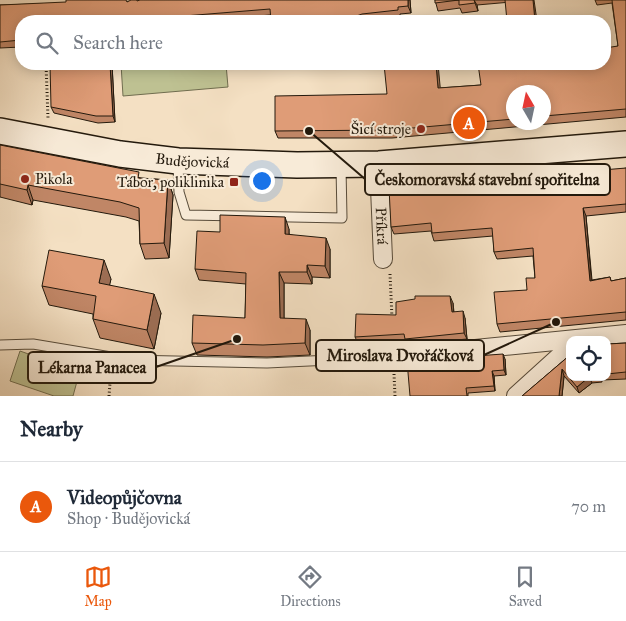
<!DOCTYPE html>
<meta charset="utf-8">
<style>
body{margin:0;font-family:"IM FELL Great Primer",serif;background:#f2f2f3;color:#1f2937}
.controls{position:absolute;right:15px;bottom:15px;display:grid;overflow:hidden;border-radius:10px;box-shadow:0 2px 12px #0003}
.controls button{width:45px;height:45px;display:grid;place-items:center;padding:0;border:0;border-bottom:1px solid #e0e1e3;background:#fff;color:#1f2937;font:25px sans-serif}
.compass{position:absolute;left:506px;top:85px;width:45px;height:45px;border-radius:50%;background:#fff;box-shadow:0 2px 12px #0003;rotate:351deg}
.you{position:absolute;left:261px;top:180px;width:18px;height:18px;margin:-12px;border:4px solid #fff;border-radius:50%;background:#1a73e8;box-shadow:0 0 0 8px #1a73e833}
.badge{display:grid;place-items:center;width:32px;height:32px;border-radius:50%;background:#ea580c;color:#fff;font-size:16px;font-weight:700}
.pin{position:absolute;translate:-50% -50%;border:2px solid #fff;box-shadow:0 1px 5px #0006}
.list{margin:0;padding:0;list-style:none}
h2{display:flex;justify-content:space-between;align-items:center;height:65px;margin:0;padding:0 20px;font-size:21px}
h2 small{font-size:16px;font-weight:400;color:#747a83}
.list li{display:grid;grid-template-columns:32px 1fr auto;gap:15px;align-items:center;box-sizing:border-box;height:90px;padding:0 20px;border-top:1px solid #e0e1e3}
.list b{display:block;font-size:19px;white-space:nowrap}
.list p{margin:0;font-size:16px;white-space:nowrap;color:#747a83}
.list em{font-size:16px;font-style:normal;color:#747a83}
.icon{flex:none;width:28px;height:28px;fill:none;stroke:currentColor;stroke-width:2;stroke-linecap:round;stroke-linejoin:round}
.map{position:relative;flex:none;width:626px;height:396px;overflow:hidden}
.search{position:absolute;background:#fff;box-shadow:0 2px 12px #0003;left:15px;right:15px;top:15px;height:55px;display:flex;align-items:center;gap:12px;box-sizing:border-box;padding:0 18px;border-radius:20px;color:#747a83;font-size:19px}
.sheet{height:155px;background:#fff}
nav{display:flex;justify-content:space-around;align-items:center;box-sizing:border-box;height:70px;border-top:1px solid #e0e1e3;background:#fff;font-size:14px;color:#747a83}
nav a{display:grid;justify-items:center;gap:2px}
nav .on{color:#ea580c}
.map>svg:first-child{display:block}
.green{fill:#bec192;stroke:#706d4f}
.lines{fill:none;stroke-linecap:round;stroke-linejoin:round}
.lane-casing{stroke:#574b3a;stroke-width:11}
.street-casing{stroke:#574b3a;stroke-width:20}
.secondary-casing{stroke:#23190c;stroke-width:28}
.path{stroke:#23190c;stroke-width:3;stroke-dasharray:1 2.5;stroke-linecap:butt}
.lane{stroke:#f8ebd8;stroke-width:9}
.street{stroke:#f8ebd8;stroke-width:18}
.secondary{stroke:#f8ebd8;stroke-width:25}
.wall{fill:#c08666;stroke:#23190c;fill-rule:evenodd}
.shaded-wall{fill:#9c6d53;stroke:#23190c}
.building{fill:#df9c77;stroke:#23190c}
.poi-dot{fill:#8f2418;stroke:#f8ebd8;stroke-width:2}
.labels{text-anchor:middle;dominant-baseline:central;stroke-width:4;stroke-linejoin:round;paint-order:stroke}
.poi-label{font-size:15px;fill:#23190c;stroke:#f8ebd8;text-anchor:end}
.street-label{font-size:15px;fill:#23190c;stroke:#f8ebd8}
.leader{fill:none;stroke:#23190c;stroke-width:2}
.callout-dot{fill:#23190c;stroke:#f8ebd8;stroke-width:2}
.callout{fill:#f8ebd8;stroke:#23190c;stroke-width:2}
.callout-label{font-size:16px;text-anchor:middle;font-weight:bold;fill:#23190c}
</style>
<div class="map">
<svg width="626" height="396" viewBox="0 0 626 396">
<rect width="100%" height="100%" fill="#f4e0c3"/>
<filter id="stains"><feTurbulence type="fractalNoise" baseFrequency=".004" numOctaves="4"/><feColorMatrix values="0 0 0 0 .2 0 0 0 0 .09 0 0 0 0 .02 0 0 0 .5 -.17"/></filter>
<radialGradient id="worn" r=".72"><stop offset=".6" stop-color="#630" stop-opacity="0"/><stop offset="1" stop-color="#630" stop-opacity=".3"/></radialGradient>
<g class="green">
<path d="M121,64H226L228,87L123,96Z"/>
<path d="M20,351L74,370L79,374L73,396H54L10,381Z"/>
</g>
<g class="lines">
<g class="lane-casing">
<g id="lane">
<path d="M178,164L179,192L186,215L342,218L341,167"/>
<path d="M0,345L33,344L129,360L267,363L394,357"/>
</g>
</g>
<g class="street-casing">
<g id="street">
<path id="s1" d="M379,164L383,259"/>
<path d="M394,357L626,334"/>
<path d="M516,396L570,347"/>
</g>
</g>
<g class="secondary-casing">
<g id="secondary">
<path id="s2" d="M0,131L120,154L178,161L297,165L379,164L626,144"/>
</g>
</g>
<g class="path">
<path d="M46,64L48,118"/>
<path d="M390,274L392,318"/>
<path d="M394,374L395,396"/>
<path d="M109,396L111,370"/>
</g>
<use href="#lane" class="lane"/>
<use href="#street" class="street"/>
<use href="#secondary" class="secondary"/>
</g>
<g class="wall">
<path d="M410,0L411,13L400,14V16L362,21H271L270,15L201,21H21V47L0,48V5L137,1Z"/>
<path d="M435,0H534L477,5L478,11L462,13L460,8L438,11Z"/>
<path d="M595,0H626V117L392,138H278L275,131L387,94L440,88L481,85L618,46L612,3L597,5ZM514,92H544V122H514Z"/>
<path d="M112,64L115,122L98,123L54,113L51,107Z"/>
<path d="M0,145L141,178L168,180L173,195L169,258L145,259L140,244L139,221L126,217L33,200L32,205L0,197Z"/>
<path d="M626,168V212L586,216L592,280L610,277L611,281L626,278V320L500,332L497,324L527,290L535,278L533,256L497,259L494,252L493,236L434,241L431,231L394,234L391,227Z"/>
<path d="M289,229V234L330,249V278L312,277V284L284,283V318L310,330V355L267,357L197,355L192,343L245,318L246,284L199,280L195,269Z"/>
<path d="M111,279L109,285L161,313L154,349L100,338L93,319V314L49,305L42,286Z"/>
<path d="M453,303L454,312L465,318L467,339L407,345L405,340L358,343L355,337L396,315Z"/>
<path d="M626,343V379L602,380V382L592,383L579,393L564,376L562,396H522L570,355V377H607V344Z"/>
<path d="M505,359L506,375L494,376L495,391L468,393V396H410Z"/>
</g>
<g class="shaded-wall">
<path d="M408,0H410L411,13L408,6Z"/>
<path d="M474,0L477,5L478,11L475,3Z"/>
<path d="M533,0H534L537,21H535Z"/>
<path d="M110,64H112L115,122L113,116Z"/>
<path d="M436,64H438L441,96L438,88Z"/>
<path d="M168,180L173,195L169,258L164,243Z"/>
<path d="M28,185L33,200L32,205L27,190Z"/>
<path d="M583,208L586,216L592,288L590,281Z"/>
<path d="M285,217L289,229V245L285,234Z"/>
<path d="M326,238L330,249V278L325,266Z"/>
<path d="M104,260L111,279L106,302L99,283Z"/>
<path d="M307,265L312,277V284L307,272Z"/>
<path d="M279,272L284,283V329L280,318Z"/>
<path d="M154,294L161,313L154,349L147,330Z"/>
<path d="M450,296L453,303L454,319L452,312Z"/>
<path d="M463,311L465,318L467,339L464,333Z"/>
<path d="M306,319L310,330V355L305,343Z"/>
<path d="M503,354L505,359L506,375L504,370Z"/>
<path d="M562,369L564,376L562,396H559Z"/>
<path d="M492,371L494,376L495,391L494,386Z"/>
<path d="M589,377L592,383L579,393L577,387Z"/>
</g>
<g class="building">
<path d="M66,0H126L127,2L131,0H137V1L140,0H408V6L398,7V10L362,14L354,17V18L320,21H290V19L271,21L270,9L123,21H21V40L0,42V5L66,2Z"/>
<path d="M435,0H474L475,3L459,5V0L435,3Z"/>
<path d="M505,0H533L535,21H507Z"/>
<path d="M612,0H626V109L544,116V92H514V119L390,130L275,131V96L387,94L384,64H436L438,88L481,85L478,64H605V48L618,46Z"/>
<path d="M50,64H110L113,116H96L51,107Z"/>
<path d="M0,145L139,172L138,178L168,180L164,243L140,244L139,208L120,202L28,185L27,190L0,184Z"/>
<path d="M626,168V204L583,208L590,281L610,277L611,281L626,278V312L497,324L494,292L527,290L526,278H535L533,248L494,252L492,228L432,233L431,223L391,227L389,188Z"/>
<path d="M220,215L285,217V234L326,238L325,266L307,265V272H279L280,318L306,319L305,343L263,345L192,343L193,315L245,318L246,273L195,269L197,231L220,232Z"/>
<path d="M49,250L104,260L99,283L154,294L147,330L93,319L96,296L42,286Z"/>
<path d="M415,296H450L452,312L463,311L464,333L405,339L404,334L355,337L356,314L396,315V302L415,299Z"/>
<path d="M626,343V372L607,374V344Z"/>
<path d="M503,354L504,370L492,371L494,386L466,388L467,396H410L407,361Z"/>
<path d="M570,355V377H589L577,387L562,369L559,396H522Z"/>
</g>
<g class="poi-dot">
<circle cx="421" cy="129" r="5"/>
<circle cx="25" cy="179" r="5"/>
<rect x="229" y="177" width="10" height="10" rx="2.5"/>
</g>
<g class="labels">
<g class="poi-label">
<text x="411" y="129">Šicí stroje</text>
<text x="35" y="179" text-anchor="start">Pikola</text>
<text x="224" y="182">Tábor, poliklinika</text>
</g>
<g class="street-label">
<text stroke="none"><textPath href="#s2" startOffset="195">Budějovická</textPath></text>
<text stroke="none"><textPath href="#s1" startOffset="62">Příkrá</textPath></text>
</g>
</g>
<path class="leader" d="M309 131L365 179M556 322L484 355M237 339L156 367"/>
<g class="callout-dot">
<circle cx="309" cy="131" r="5"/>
<circle cx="556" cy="322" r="5"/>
<circle cx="237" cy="339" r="5"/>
</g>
<g class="callout">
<rect x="365" y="164" width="245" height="31" rx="5"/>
<rect x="316" y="340" width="168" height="31" rx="5"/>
<rect x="28" y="352" width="128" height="31" rx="5"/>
</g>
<g class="callout-label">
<text x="487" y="185">Českomoravská stavební spořitelna</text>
<text x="400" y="361">Miroslava Dvořáčková</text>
<text x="92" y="373">Lékarna Panacea</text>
</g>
<rect width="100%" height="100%" filter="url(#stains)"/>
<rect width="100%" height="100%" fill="url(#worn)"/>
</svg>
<div class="controls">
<button><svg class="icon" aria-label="locate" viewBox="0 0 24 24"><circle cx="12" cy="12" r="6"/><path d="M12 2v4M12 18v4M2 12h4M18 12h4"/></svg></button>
</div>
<svg class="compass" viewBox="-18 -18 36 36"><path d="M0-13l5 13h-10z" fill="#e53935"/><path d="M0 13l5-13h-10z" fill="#747a83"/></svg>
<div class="you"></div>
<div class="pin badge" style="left:469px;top:123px">A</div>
<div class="search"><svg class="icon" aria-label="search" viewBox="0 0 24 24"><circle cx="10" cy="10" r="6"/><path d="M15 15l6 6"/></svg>Search here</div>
</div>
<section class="sheet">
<h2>Nearby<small></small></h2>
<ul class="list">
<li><span class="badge">A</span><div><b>Videopůjčovna</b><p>Shop · Budějovická</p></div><em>70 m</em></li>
</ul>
</section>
<nav>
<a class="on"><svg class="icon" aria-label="map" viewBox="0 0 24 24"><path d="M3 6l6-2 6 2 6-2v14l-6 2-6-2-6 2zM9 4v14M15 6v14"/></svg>Map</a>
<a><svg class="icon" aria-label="directions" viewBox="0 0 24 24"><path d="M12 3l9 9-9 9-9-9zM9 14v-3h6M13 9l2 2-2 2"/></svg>Directions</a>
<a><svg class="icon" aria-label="saved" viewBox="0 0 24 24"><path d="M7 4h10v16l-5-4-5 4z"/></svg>Saved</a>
</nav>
